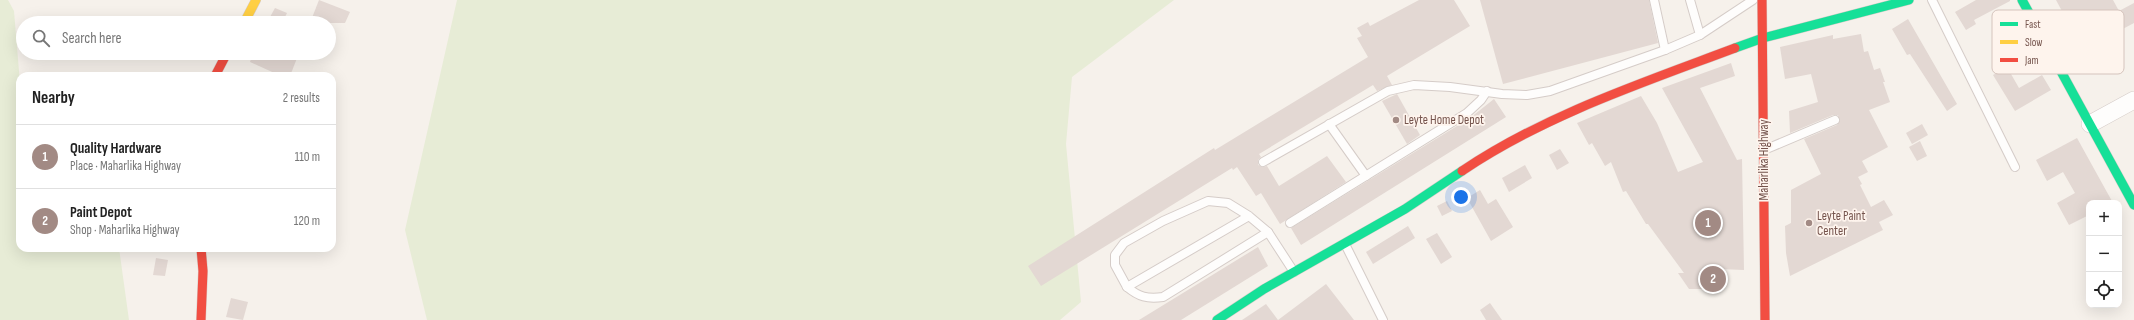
<!DOCTYPE html>
<meta charset="utf-8">
<style>
body{margin:0;font-family:"Sofia Sans Condensed",sans-serif;background:#f2f2f2;color:#222}
.controls{position:absolute;right:12px;bottom:12px;display:grid;overflow:hidden;border-radius:8px;box-shadow:0 4px 16px #0002}
.controls button{width:36px;height:36px;display:grid;place-items:center;padding:0;border:0;border-bottom:1px solid #e0e0e0;background:#fff;color:#222;font:20px sans-serif}
.you{position:absolute;left:1461px;top:197px;width:14px;height:14px;margin:-10px;border:3px solid #fff;border-radius:50%;background:#1a73e8;box-shadow:0 0 0 6px #1a73e833}
.badge{display:grid;place-items:center;width:26px;height:26px;border-radius:50%;background:#a28a84;color:#fff;font-size:13px;font-weight:700}
.pin{position:absolute;translate:-50% -50%;border:2px solid #fff;box-shadow:0 1px 4px #0006}
.list{margin:0;padding:0;list-style:none}
h2{display:flex;justify-content:space-between;align-items:center;height:52px;margin:0;padding:0 16px;font-size:17px}
h2 small{font-size:13px;font-weight:400;color:#767676}
.list li{display:grid;grid-template-columns:26px 1fr auto;gap:12px;align-items:center;box-sizing:border-box;height:64px;padding:0 16px;border-top:1px solid #e0e0e0}
.list b{display:block;font-size:15px;white-space:nowrap}
.list p{margin:0;font-size:13px;white-space:nowrap;color:#767676}
.list em{font-size:13px;font-style:normal;color:#767676}
.icon{flex:none;width:22px;height:22px;fill:none;stroke:currentColor;stroke-width:2;stroke-linecap:round;stroke-linejoin:round}
.map{position:relative;flex:none;width:2134px;height:320px;overflow:hidden}
.search{position:absolute;background:#fff;box-shadow:0 4px 16px #0002;left:16px;top:16px;width:320px;height:44px;display:flex;align-items:center;gap:10px;box-sizing:border-box;padding:0 14px;border-radius:22px;color:#767676;font-size:15px}
.panel{position:absolute;background:#fff;box-shadow:0 4px 16px #0002;left:16px;top:72px;width:320px;height:180px;border-radius:12px}
.map>svg:first-child{display:block}
.green{fill:#e7ecd6}
.building{fill:#e3d8d3}
.lines{fill:none;stroke-linecap:round;stroke-linejoin:round}
.lane-casing{stroke:#d5ccc8;stroke-width:10}
.street-casing{stroke:#d5ccc8;stroke-width:18}
.fast-casing{stroke:#d6ccc8;stroke-width:10}
.slow-casing{stroke:#d6ccc8;stroke-width:10}
.jam-casing{stroke:#d6ccc8;stroke-width:10}
.lane{stroke:#fefdfc;stroke-width:8}
.street{stroke:#fefdfc;stroke-width:17}
.fast{stroke:#16e098;stroke-width:9}
.slow{stroke:#ffcf43;stroke-width:9}
.jam{stroke:#f24e42;stroke-width:9}
.poi-dot{fill:#a28a84;stroke:#fef4ed;stroke-width:1.5}
.labels{text-anchor:middle;dominant-baseline:central;stroke-width:3.5;stroke-linejoin:round;paint-order:stroke}
.poi-label{font-size:13px;fill:#74534c;stroke:#fef4ed;text-anchor:start}
.street-label{font-size:13px;fill:#74534c;stroke:#fef4ed}
.key{fill:#fef4ed;stroke:#d5c4bd;stroke-width:1}
.key-label{font-size:11px;fill:#74534c}
</style>
<div class="map">
<svg width="2134" height="320" viewBox="0 0 2134 320">
<rect width="100%" height="100%" fill="#f6f1eb"/>
<g class="green">
<path d="M0,0H8L14,11L20,83V248H119L129,320H0Z"/>
<path d="M457,0H1174L1072,77L1066,144L1081,302L1060,320H427L405,230Z"/>
</g>
<g class="building">
<path d="M319,0L350,12L345,23H310Z"/>
<path d="M1419,0H1454L1470,26L1387,76L1392,85L1377,91L1373,85L1259,154L1261,157L1258,160V165L1263,167L1267,166L1279,186L1327,156L1346,182L1280,224L1261,193L1256,196L1237,167L1233,170L1232,168L1041,286L1028,266L1214,148L1215,150L1368,57L1357,38L1362,36L1357,28L1368,22L1370,26Z"/>
<path d="M1480,0H1649L1658,43L1503,84Z"/>
<path d="M1976,0H2010V1L1974,20L1976,24L1966,30L1955,12Z"/>
<path d="M2056,0H2113L2119,11L2134,3V23L2083,50Z"/>
<path d="M275,8L287,13L282,23L270,17Z"/>
<path d="M1908,19L1957,104L1947,111L1910,54L1907,55L1892,29Z"/>
<path d="M1861,34L1864,52L1868,51L1874,70L1880,68L1885,82H1883L1890,102L1869,110L1888,147L1862,161L1868,172L1858,177L1862,184L1860,185L1871,207L1884,200L1893,215L1879,222L1883,230L1790,276L1786,253L1785,226L1791,223V190L1821,174L1804,139L1837,125L1840,120L1838,115H1833L1790,133L1789,111L1818,102L1811,74L1785,79L1780,47L1833,35V39Z"/>
<path d="M253,53H299L290,76H281L250,62Z"/>
<path d="M1731,63L1735,76L1700,88L1737,160L1742,159L1744,270L1719,269L1720,289H1689L1678,273H1684L1648,224H1646L1626,191L1623,192L1611,162L1605,166L1592,143L1589,145L1577,123L1641,96L1657,123L1678,172L1703,162L1662,88Z"/>
<path d="M2007,67L2019,88L2042,75L2051,90L2015,111L1993,75Z"/>
<path d="M1397,94L1420,135L1407,144L1382,101Z"/>
<path d="M1494,99L1506,117L1301,245L1291,228L1470,118Z"/>
<path d="M1922,124L1928,135L1912,144L1906,133Z"/>
<path d="M2077,138L2113,203H2089V215L2069,225L2057,203L2075,193L2063,172L2047,181L2036,160Z"/>
<path d="M1920,141L1927,156L1917,161L1909,147Z"/>
<path d="M1560,149L1569,163L1557,170L1549,155Z"/>
<path d="M1525,165L1532,178L1509,192L1502,178Z"/>
<path d="M1480,190L1488,204L1496,199L1513,227L1491,241L1467,198Z"/>
<path d="M1447,201L1452,211L1442,216L1437,206Z"/>
<path d="M1408,226L1415,238L1373,264L1366,252Z"/>
<path d="M1437,233L1452,257L1441,264L1426,239Z"/>
<path d="M1258,247L1268,266L1181,320H1139Z"/>
<path d="M156,258L168,260L165,276L153,275Z"/>
<path d="M1326,284L1354,320H1242L1266,304L1278,320Z"/>
<path d="M231,298L248,302L243,320L226,317Z"/>
<path d="M1490,303L1502,320H1486L1480,310Z"/>
</g>
<g class="lines">
<g class="lane-casing">
<g id="lane">
<path d="M1654,0L1665,50"/>
<path d="M1690,0L1700,35"/>
<path d="M1932,0L2015,167"/>
<path d="M1329,124L1366,176"/>
<path d="M1764,150L1835,120"/>
<path d="M1263,162L1388,91L1414,85L1450,87L1502,94L1527,95L1550,91L1665,50L1700,35L1753,0"/>
<path d="M1249,216L1127,287L1115,265V255L1124,243L1163,221L1208,201L1228,203L1249,216L1268,232L1294,272"/>
<path d="M1290,223L1467,113L1481,100L1487,91"/>
<path d="M1345,244L1383,320"/>
<path d="M1127,287C1139,297 1147,299 1163,297L1268,232"/>
</g>
</g>
<g class="street-casing">
<path id="street" d="M2090,124L2134,100"/>
</g>
<g class="fast-casing">
<g id="fast">
<path d="M2022,0L2134,205"/>
<path d="M1735,48L1763,38L1909,0"/>
<path d="M1217,320L1264,289L1405,209L1462,171"/>
</g>
</g>
<g class="slow-casing">
<path id="slow" d="M244,23L256,0"/>
</g>
<g class="jam-casing">
<g id="jam">
<path d="M1762,0L1765,320"/>
<path d="M215,76L227,53"/>
<path d="M1462,171C1545,115 1642,83 1735,48"/>
<path d="M201,248L203,271L201,320"/>
</g>
</g>
<use href="#lane" class="lane"/>
<use href="#street" class="street"/>
<use href="#fast" class="fast"/>
<use href="#slow" class="slow"/>
<use href="#jam" class="jam"/>
</g>
<g class="poi-dot">
<circle cx="1396" cy="120" r="4"/>
<circle cx="1809" cy="223" r="4"/>
</g>
<g class="labels">
<g class="poi-label">
<text x="1404" y="120">Leyte Home Depot</text>
<text x="1817" y="216">Leyte Paint<tspan x="1817" dy="15">Center</tspan></text>
</g>
<g class="street-label">
<text transform="translate(1764 160) rotate(-90)">Maharlika Highway</text>
</g>
</g>
<rect x="1992" y="10" width="132" height="64" rx="6" class="key"/>
<rect x="2000" y="22" width="18" height="4" fill="#16e098"/>
<rect x="2000" y="40" width="18" height="4" fill="#ffcf43"/>
<rect x="2000" y="58" width="18" height="4" fill="#f24e42"/>
<g class="key-label">
<text x="2025" y="28">Fast</text>
<text x="2025" y="46">Slow</text>
<text x="2025" y="64">Jam</text>
</g>
</svg>
<div class="controls">
<button>+</button>
<button>−</button>
<button><svg class="icon" aria-label="locate" viewBox="0 0 24 24"><circle cx="12" cy="12" r="6"/><path d="M12 2v4M12 18v4M2 12h4M18 12h4"/></svg></button>
</div>
<div class="you"></div>
<div class="pin badge" style="left:1708px;top:223px">1</div>
<div class="pin badge" style="left:1713px;top:279px">2</div>
<div class="search"><svg class="icon" aria-label="search" viewBox="0 0 24 24"><circle cx="10" cy="10" r="6"/><path d="M15 15l6 6"/></svg>Search here</div>
<section class="panel">
<h2>Nearby<small>2 results</small></h2>
<ul class="list">
<li><span class="badge">1</span><div><b>Quality Hardware</b><p>Place · Maharlika Highway</p></div><em>110 m</em></li>
<li><span class="badge">2</span><div><b>Paint Depot</b><p>Shop · Maharlika Highway</p></div><em>120 m</em></li>
</ul>
</section>
</div>
